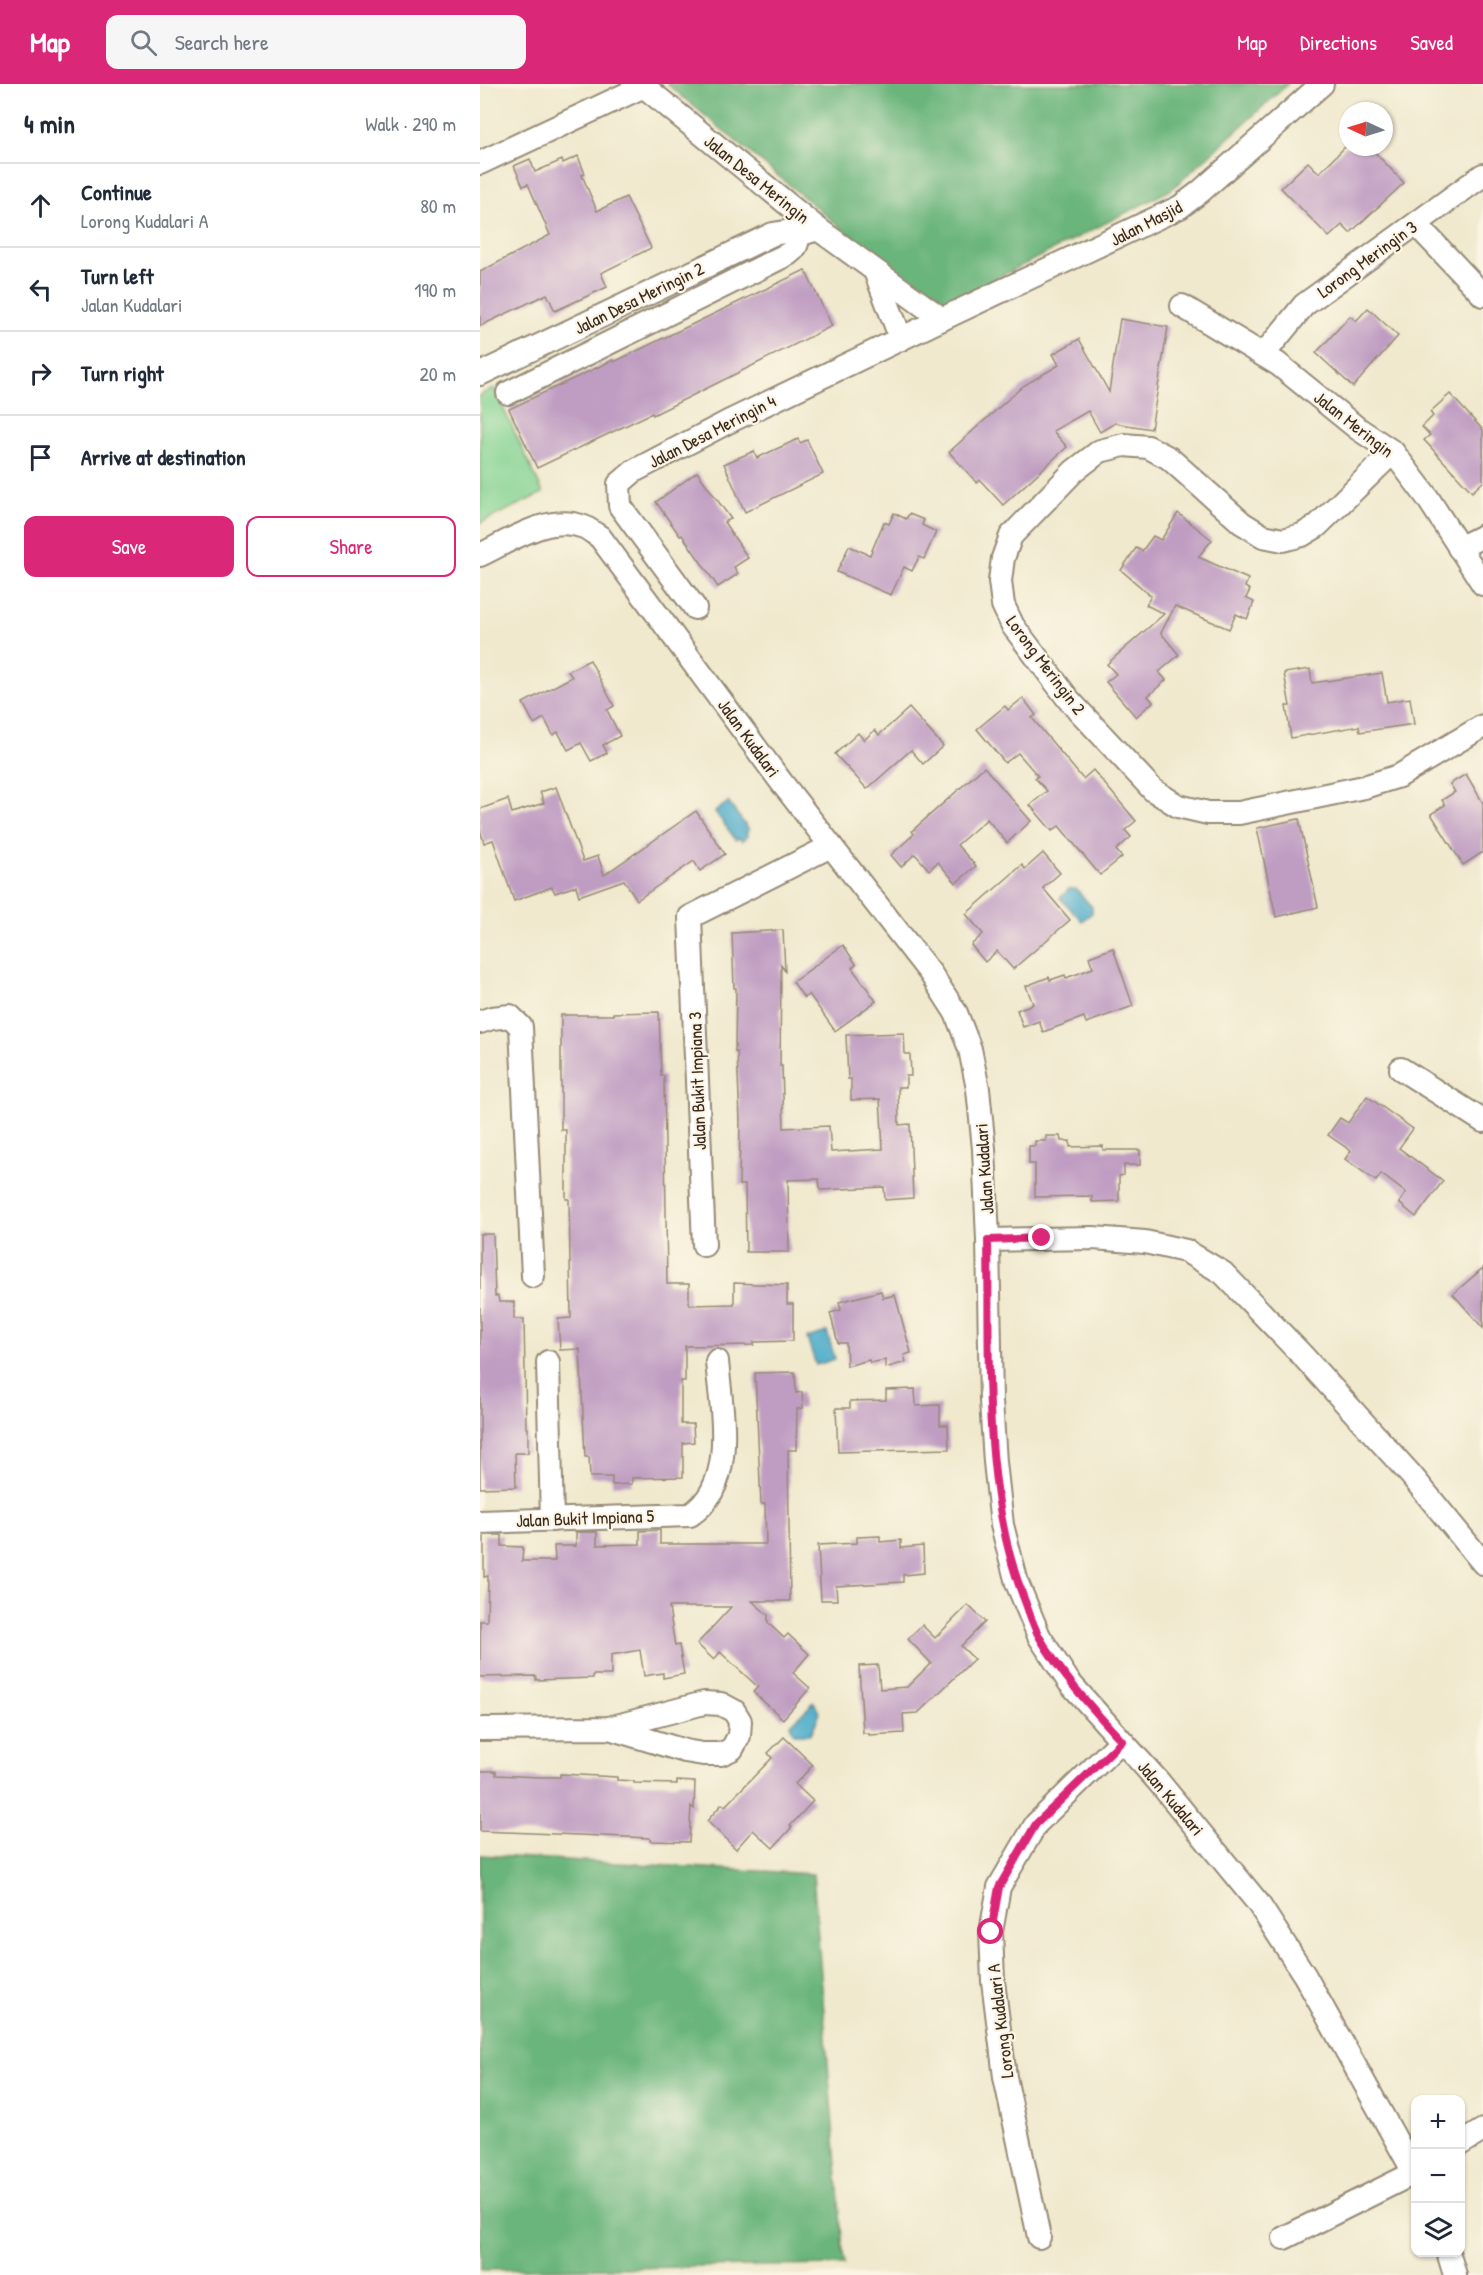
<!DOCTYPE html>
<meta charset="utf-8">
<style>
body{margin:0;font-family:"Patrick Hand",sans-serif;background:#f6f6f7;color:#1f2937}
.controls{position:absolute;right:18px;bottom:18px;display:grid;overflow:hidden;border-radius:12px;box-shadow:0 2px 4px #0004}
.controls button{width:54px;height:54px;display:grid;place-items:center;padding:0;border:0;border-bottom:2px solid #e0e1e3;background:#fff;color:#1f2937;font:30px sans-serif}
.compass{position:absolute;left:859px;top:18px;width:54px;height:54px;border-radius:50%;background:#fff;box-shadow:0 2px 4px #0004;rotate:274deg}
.stop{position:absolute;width:18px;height:18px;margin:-14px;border:4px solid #db2777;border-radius:50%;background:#fff}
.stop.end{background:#db2777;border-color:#fff;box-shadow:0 2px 6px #0008}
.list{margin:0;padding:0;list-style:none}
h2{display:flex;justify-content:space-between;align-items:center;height:78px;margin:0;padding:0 24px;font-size:26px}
h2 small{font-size:20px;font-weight:400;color:#747a83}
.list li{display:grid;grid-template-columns:39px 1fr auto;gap:18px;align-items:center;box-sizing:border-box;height:84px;padding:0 24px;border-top:2px solid #e0e1e3}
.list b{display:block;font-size:22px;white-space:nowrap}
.list p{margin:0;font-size:20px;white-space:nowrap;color:#747a83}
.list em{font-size:20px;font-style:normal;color:#747a83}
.actions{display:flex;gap:12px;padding:18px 24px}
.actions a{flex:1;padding:14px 0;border:2px solid #db2777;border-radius:12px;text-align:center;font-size:21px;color:#db2777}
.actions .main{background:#db2777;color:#fff}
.icon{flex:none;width:33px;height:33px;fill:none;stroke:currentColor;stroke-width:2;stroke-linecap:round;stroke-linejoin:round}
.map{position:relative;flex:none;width:1003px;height:2191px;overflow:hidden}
header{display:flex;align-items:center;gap:36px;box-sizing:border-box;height:84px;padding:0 30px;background:#db2777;color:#fff}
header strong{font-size:28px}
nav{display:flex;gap:33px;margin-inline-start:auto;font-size:21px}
.search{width:420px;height:54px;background:#f6f6f7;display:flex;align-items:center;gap:15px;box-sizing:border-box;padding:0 21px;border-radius:12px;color:#747a83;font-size:22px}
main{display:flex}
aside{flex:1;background:#fff}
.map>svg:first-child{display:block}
.green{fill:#84d392;stroke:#607e58;stroke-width:1.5}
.forest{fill:#6bb57c;stroke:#53704d;stroke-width:1.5}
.water{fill:#4bacca;stroke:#436b74;stroke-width:1.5}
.building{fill:#bf9dc2}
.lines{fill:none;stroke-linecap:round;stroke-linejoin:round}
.minor-casing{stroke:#968a76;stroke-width:26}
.minor{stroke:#fff;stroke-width:22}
.route{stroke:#db2777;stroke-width:8}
.labels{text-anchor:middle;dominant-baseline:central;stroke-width:4.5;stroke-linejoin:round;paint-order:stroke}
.street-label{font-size:18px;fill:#3b2a1e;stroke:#fcf5e5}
</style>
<header>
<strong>Map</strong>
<div class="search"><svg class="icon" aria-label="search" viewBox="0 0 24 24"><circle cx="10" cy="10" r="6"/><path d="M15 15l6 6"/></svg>Search here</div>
<nav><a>Map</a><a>Directions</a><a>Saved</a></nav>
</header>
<main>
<aside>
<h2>4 min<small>Walk · 290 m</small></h2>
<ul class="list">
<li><svg class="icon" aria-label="ahead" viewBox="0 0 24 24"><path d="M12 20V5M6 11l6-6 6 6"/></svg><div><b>Continue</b><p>Lorong Kudalari A</p></div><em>80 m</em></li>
<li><svg class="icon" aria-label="left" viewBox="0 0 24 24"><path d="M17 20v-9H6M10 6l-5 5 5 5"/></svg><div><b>Turn left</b><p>Jalan Kudalari</p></div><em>190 m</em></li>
<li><svg class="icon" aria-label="right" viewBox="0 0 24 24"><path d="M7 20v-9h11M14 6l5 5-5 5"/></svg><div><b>Turn right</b></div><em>20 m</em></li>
<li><svg class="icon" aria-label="arrive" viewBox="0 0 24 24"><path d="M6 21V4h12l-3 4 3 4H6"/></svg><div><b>Arrive at destination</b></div></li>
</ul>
<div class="actions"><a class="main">Save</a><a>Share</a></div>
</aside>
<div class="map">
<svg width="1003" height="2191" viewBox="0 0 1003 2191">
<rect width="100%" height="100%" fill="#fcf5e5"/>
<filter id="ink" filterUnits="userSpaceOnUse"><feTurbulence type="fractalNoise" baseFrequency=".0167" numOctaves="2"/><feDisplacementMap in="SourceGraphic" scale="12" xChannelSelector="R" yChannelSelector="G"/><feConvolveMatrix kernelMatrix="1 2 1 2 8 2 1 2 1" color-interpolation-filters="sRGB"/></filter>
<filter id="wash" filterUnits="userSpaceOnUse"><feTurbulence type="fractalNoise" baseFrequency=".008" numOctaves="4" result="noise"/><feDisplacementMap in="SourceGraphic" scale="24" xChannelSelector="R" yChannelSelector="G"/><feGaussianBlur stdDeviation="1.35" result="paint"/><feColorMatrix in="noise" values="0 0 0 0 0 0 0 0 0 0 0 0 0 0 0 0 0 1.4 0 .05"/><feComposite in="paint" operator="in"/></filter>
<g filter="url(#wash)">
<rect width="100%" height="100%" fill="#f0e9ce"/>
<path class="green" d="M14,304L63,409L0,439V311Z"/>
<g class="forest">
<path d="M187,0H808L691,106L458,224Z"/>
<path d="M0,1771L333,1790L364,2181L0,2186Z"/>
</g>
<g class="water">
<path d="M248,718L269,746L266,749L268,752L262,757L259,754L256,756L235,728Z"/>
<path d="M589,805H596L612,823V829L602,837L580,814Z"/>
<path d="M347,1248L355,1275L336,1281L327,1254Z"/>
<path d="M334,1618L340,1629L331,1650H314L310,1641Z"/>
</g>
<g id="blocks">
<g class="building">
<path d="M865,63H890L924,99L870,149L862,141L849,153L801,104L828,78L839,89Z"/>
<path d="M98,72L105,90L102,91L117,127L146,113L171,164L121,189L127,203L75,227L67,210L0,242V188L70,151L48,100L43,102L34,82L50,75L55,88L82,76L83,79Z"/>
<path d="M325,186L352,242L173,331L172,329L57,384L29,325L133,276L134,278Z"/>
<path d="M888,224L918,252L873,303L836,269L870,232L876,237Z"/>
<path d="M640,235L688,243L671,345L635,339L620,348L608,327L573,347L587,363L523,421L500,396L497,399L469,368L543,302L579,281L573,270L599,255L629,308Z"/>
<path d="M970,310L1003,346V398L992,408L944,356L950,351L942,343L953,332L950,328Z"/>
<path d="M318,355L320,359L327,356L343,390L265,428L244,380L274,367L277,374Z"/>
<path d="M217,388L251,435L244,438L268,474L254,483L258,490L238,503L202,451L200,452L176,418Z"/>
<path d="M414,429L426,435L429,430L444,436L442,441L456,448L444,475L439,473L432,487L424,483L411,511L357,488L369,462L390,471L404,438L409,440Z"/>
<path d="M698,429L732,456L718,473L768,495L765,503L770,506L766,514L774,518L767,535L756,530L749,545L695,522L681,549L699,571L679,588L686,596L668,612L673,618L656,633L626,598L636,590L627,580L684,530L666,521L671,512L641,486L656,464L662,467L673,452L681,456Z"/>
<path d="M110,576L134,622L127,626L140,652L123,661L127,669L111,677L101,659L88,666L78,648L73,651L64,634L54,640L43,619L92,593L88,587Z"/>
<path d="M830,585L832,599L902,589L907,618L930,614L934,640L880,648L879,642L811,654L806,622H810L804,589Z"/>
<path d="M543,614L556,631L552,634L603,695L613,686L656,737L645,746L651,753L636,766L642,773L620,791L579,742L572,747L550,721L567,707L555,694L558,692L538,669L525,679L497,645L525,622L528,626Z"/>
<path d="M429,624L463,662L443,680L431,666L387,705L355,670L378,649L384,656L395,646L399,651Z"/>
<path d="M504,683L551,737L527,759L507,735L477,761L496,782L476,799L458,778L449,786L435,770L421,783L411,771L434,750L432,747Z"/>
<path d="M986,690L1003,719V768L983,781L951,730L965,721L962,716L975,708L970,700Z"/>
<path d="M76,703L103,777L118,772L124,791L216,727L245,770L220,787L214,777L157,816L144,796L99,812L96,802L75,809L72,803L34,817L13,756L4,759L0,746V725L28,715L32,729L64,719L60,708Z"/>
<path d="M819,735L838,823L796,833L777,744Z"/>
<path d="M563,769L580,789L563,804L590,836L533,885L517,867L505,878L491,861L503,850L486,830L542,781L545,785Z"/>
<path d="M303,846L305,887L301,881L300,982H302L304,1044L349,1042L351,1068L403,1065L400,1015L371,1016V995H368L366,951L424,949L425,970H430L431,992H426V1003H418L419,1041L430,1040L433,1114L405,1116L404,1103L340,1106L339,1095L308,1096L309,1168H266L265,1101H259L260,1036L257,968H255L256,904H254L252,849Z"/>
<path d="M363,861L376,880L372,884L396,917L355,947L329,910L324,914L313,898Z"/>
<path d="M633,864L653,922L606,939L604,933L563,948L559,937L543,943L537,926L553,920L546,902L569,893L570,896L585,891L586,894L613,884L609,873Z"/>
<path d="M179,928L181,992H184L187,1200H209V1221L254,1220V1199L307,1201V1220H313V1257L274,1258V1261L205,1262V1297H201V1340H213L214,1358L203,1359V1393L152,1394V1400L132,1401V1393H110L109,1373H105L100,1265L80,1266L78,1235L91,1234L89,1115H86V1046H81V931H133V929Z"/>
<path d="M887,1012L933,1045L919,1064L963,1097L936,1133L919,1119L926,1109L901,1090L896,1097L865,1075L871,1067L848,1051L860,1034L868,1039Z"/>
<path d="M566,1052H580L581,1057H590V1063L623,1062V1066H660V1081H644V1091L639,1092V1117L612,1118V1112L555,1113V1080H549V1062H555V1057H566Z"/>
<path d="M0,1150H13L15,1212H18L19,1218H34V1235H44L46,1344H48V1369H35L36,1403L0,1404Z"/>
<path d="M1003,1184V1244L973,1210Z"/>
<path d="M401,1207L403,1214L415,1211L431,1269L424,1271L426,1278L405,1284V1276L390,1279L389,1276L367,1282L366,1259H358L350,1229L361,1226L359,1218Z"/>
<path d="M315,1288L316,1309L322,1308L323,1324L317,1325L316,1366H308L310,1517H272L288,1531V1539L304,1554L308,1550L329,1570L313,1589L330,1604L303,1635L273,1608L278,1603L240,1568L234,1576L217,1560L251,1523H189L195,1562L199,1561L204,1590L183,1594V1589L164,1592L160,1566L131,1571V1591H113V1594L56,1596V1592L0,1593V1537H7L8,1492L4,1493V1451H22V1462L43,1463L42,1477H75L74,1462H96V1448H117V1461L160,1460V1447L180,1446V1460H286L285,1420H281L275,1289Z"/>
<path d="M435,1305L436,1322L460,1321V1341H468L469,1365L358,1368L356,1324H370V1317L406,1316V1306Z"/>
<path d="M400,1452V1458L421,1456V1464L443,1462L444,1489L423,1491V1498L356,1502L357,1516H341L338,1461L377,1459V1453Z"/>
<path d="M488,1521L505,1538L481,1562L494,1575L438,1629L423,1630L424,1649L389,1651V1649H383L379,1582L398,1581L400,1605L427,1603L451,1579L428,1555L442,1541L455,1554Z"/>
<path d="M304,1653L333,1681L315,1700L333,1717L310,1742L312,1743L293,1764L273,1746L256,1765L227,1737L242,1720L245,1722L292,1674L288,1669Z"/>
<path d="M0,1687H16V1691L59,1693H80V1690L137,1693V1696L154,1697V1699L197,1700V1697L215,1698L214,1725L211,1722L209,1758L170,1757V1754L0,1747Z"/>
</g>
</g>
</g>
<g filter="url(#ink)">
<use href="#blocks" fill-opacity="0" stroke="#968a76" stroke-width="1.5"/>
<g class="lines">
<g class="minor-casing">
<g id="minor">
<path d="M161,0L338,145L462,235"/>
<path d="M0,79L164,2"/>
<path d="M936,140L1003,211"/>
<path d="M395,187L421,255"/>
<path d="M702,222L798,280L877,344L913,368L947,413L1003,500"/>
<path d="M783,271L824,221L1003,91"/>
<path d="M0,290L293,150L311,147L318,151L338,145"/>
<path d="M28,309L308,170C316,164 318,160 318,151"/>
<path d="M913,368L837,442L822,451L803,456L783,452L762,439L689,374L668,363L644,361L620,367L594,387L531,452L523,474L520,497L523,521L533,542L589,616L673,706L698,722L728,729H759L884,703L919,692L1003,642"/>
<path d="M979,464L1003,452"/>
<path d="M0,471C30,457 69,429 104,443C109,445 115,450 120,453L302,699L451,890L476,929L490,965L498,1005L504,1065L508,1156L511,1317L515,1378L522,1441L537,1499L559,1552L589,1598L678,1697L778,1819L825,1892L936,2092"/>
<path d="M215,524L140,422L139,400L154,387L248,338L462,235L700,123L720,108L842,0"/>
<path d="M0,938L12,934L30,932L41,943L53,1192"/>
<path d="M921,985L1003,1037"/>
<path d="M508,1156L613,1154L665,1158L706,1167L743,1189L821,1270L931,1391L1003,1479"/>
<path d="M224,1161L210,833L351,762"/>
<path d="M68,1278L72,1436"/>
<path d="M0,1438L210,1431C258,1400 241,1326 237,1277"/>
<path d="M0,1645L129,1644L224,1619L241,1620L254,1627L260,1637L259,1652L252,1665L241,1670H223L205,1667L129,1644"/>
<path d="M980,2060L1003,2046"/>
<path d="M559,2153L525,1993L513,1897L511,1848L519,1803L556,1740L641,1657"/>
<path d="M804,2154L936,2088"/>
<path d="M968,2168L975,2191"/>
</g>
</g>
<use href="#minor" class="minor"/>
</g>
</g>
<g class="lines" filter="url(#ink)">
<path class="route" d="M511,1848L519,1803L556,1740L642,1657C612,1624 582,1592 560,1554C554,1544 550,1531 546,1520C501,1409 510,1274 508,1156L562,1154"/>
</g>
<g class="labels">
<g class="street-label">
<text transform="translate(277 95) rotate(39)">Jalan Desa Meringin</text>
<text transform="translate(666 139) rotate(-27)">Jalan Masjid</text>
<text transform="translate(887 175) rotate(-36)">Lorong Meringin 3</text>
<text transform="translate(159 214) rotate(-26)">Jalan Desa Meringin 2</text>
<text transform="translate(874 340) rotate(38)">Jalan Meringin</text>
<text transform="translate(232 347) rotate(-27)">Jalan Desa Meringin 4</text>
<text transform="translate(566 581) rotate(53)">Lorong Meringin 2</text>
<text transform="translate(269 654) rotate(54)">Jalan Kudalari</text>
<text transform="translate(217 997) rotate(-92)">Jalan Bukit Impiana 3</text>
<text transform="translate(504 1085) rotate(-94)">Jalan Kudalari</text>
<text transform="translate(105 1434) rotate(-2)">Jalan Bukit Impiana 5</text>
<text transform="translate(691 1714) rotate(50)">Jalan Kudalari</text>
<text transform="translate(520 1937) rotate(-97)">Lorong Kudalari A</text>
</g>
</g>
</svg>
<div class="controls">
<button>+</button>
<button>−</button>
<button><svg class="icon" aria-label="layers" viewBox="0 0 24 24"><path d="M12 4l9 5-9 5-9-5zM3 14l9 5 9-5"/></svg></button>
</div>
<svg class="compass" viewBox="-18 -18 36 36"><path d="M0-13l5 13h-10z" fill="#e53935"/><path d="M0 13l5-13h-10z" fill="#747a83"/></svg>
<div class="stop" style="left:511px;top:1848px"></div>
<div class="stop end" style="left:562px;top:1154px"></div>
</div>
</main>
